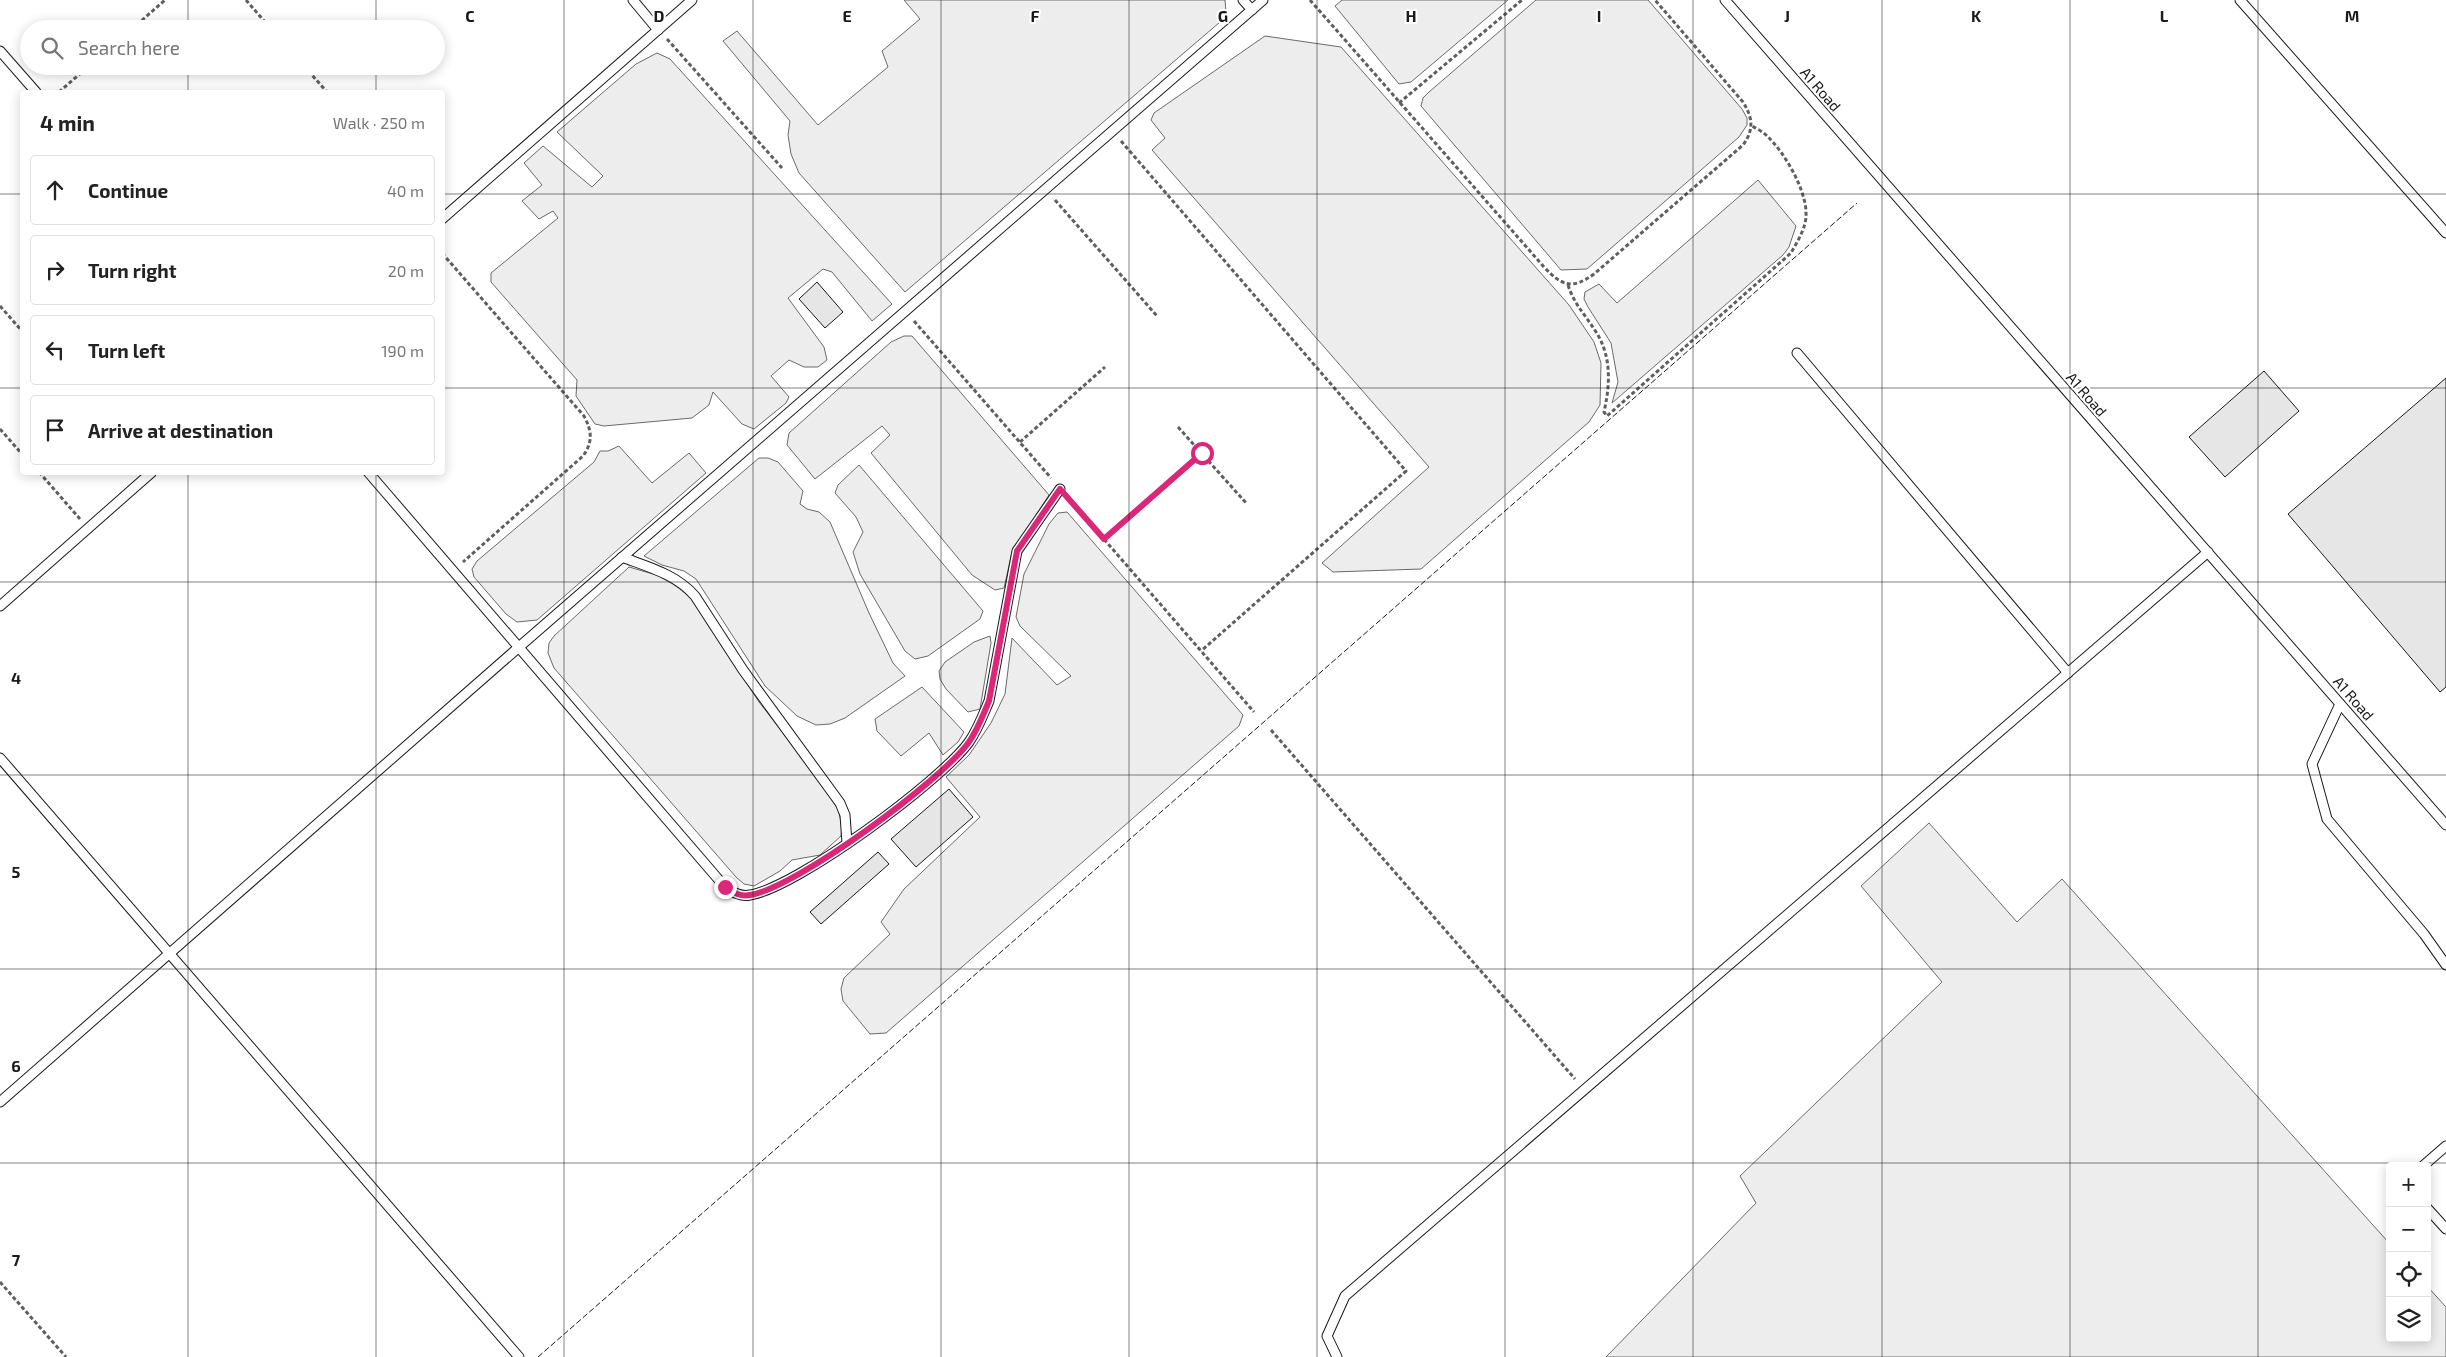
<!DOCTYPE html>
<meta charset="utf-8">
<style>
body{margin:0;font-family:"Exo 2",sans-serif;background:#f2f2f2;color:#222}
.controls{position:absolute;right:15px;bottom:15px;display:grid;overflow:hidden;border-radius:5px;box-shadow:0 2px 12px #0003}
.controls button{width:45px;height:45px;display:grid;place-items:center;padding:0;border:0;border-bottom:1px solid #e0e0e0;background:#fff;color:#222;font:25px sans-serif}
.stop{position:absolute;width:15px;height:15px;margin:-11px;border:4px solid #db2777;border-radius:50%;background:#fff}
.stop.end{background:#db2777;border-color:#fff;box-shadow:0 1px 5px #0008}
.list{margin:0;padding:0;list-style:none}
h2{display:flex;justify-content:space-between;align-items:center;height:65px;margin:0;padding:0 20px;font-size:21px}
h2 small{font-size:16px;font-weight:400;color:#767676}
.list li{display:grid;grid-template-columns:32px 1fr auto;gap:15px;align-items:center;box-sizing:border-box;height:70px;margin:0 10px 10px;padding:0 10px;border:1px solid #e0e0e0;border-radius:5px}
.list b{display:block;font-size:19px;white-space:nowrap}
.list em{font-size:16px;font-style:normal;color:#767676}
.icon{flex:none;width:28px;height:28px;fill:none;stroke:currentColor;stroke-width:2;stroke-linecap:round;stroke-linejoin:round}
.map{position:relative;flex:none;width:2446px;height:1357px;overflow:hidden}
.search{position:absolute;background:#fff;box-shadow:0 2px 12px #0003;left:20px;top:20px;width:425px;height:55px;display:flex;align-items:center;gap:12px;box-sizing:border-box;padding:0 18px;border-radius:28px;color:#767676;font-size:19px}
.panel{position:absolute;background:#fff;box-shadow:0 2px 12px #0003;left:20px;top:90px;width:425px;height:385px;border-radius:5px}
.map>svg:first-child{display:block}
.built{fill:#ededed;stroke:#6a6a6a}
.building{fill:#e6e6e6;stroke:#1a1a1a}
.lines{fill:none;stroke-linecap:round;stroke-linejoin:round}
.lane-casing{stroke:#1a1a1a;stroke-width:11}
.path{stroke:#5f5f5f;stroke-width:3;stroke-dasharray:4 2.5;stroke-linecap:butt}
.lane{stroke:#fff;stroke-width:9}
.fence{stroke:#1a1a1a;stroke-width:1;stroke-dasharray:6 2.5;stroke-linecap:butt}
.route{stroke:#db2777;stroke-width:6}
.grid{fill:none;stroke:#1a1a1a;stroke-width:1;stroke-opacity:0.55}
.labels{text-anchor:middle;dominant-baseline:central;stroke-width:4;stroke-linejoin:round;paint-order:stroke}
.street-label{font-size:15px;fill:#1a1a1a;stroke:#fff}
.grid-label{font-size:16px;text-anchor:middle;font-weight:bold;fill:#1a1a1a;stroke:#fff;stroke-width:4;stroke-linejoin:round;paint-order:stroke}
</style>
<div class="map">
<svg width="2446" height="1357" viewBox="0 0 2446 1357">
<rect width="100%" height="100%" fill="#fff"/>
<g class="built">
<path d="M904,0H1225L1226,12L1220,22L905,292L799,173L791,154L788,135L790,121L723,41L737,31L818,125L888,67L882,51L920,19Z"/>
<path d="M1342,0H1508L1411,82L1399,84L1335,6Z"/>
<path d="M1536,0H1648L1742,109L1747,118V125L1739,137L1587,269L1561,270L1421,106L1423,98L1429,92Z"/>
<path d="M1265,36L1341,47L1569,305L1594,342L1601,363L1600,405L1589,422L1421,569L1333,572L1322,563L1429,467L1152,150L1165,138L1151,120L1154,113Z"/>
<path d="M657,53L670,59L892,304L872,321L832,272L823,269L788,298L824,347L827,360L818,367H804L789,360L771,376L789,397L786,403L754,429L742,424L713,392L709,405L692,418L604,426L595,424L576,396L577,380L491,282V273L558,218L553,211L539,219L522,201L542,185L524,163L543,146L592,187L603,176L557,132L636,64Z"/>
<path d="M1758,180L1796,226L1789,247L1783,255L1612,403L1618,382L1611,343L1588,307L1584,299L1585,292L1599,284L1617,303Z"/>
<path d="M904,336H912L1049,495L1012,552L1004,588L995,590L972,575L871,453L890,435L882,426L815,479L787,445L789,433L891,342Z"/>
<path d="M619,446L652,483L689,453L706,473L537,620L517,622L506,614L474,577L472,569L477,561L594,462L600,451H608Z"/>
<path d="M759,458H768L778,462L803,491L800,504L807,509L819,512L830,522L869,613L893,663L905,676L845,718L830,724L816,725L797,716L765,686L696,579L684,571L662,565L644,556Z"/>
<path d="M859,465L983,611L980,619L928,656L915,659L905,651L860,574L853,552L863,532L856,517L835,493L838,485Z"/>
<path d="M1067,512L1243,715L1239,726L886,1033L870,1034L843,1001L841,989L844,978L890,934L881,922L904,889L980,817L946,777L969,755L991,723L1005,694L1012,638L1057,685L1071,676L1020,626L1016,617L1024,574L1049,524L1058,513Z"/>
<path d="M629,567L660,576L682,588L697,606L759,702L809,766L838,809L842,826L841,836L820,855L792,860L780,871L754,886L744,884L736,877L554,668L548,653L549,643L554,636Z"/>
<path d="M990,636L991,643L980,709L968,712L946,689L940,679L939,671L945,662L974,642Z"/>
<path d="M922,687L964,732L958,742L943,755L929,733L901,756L877,731L875,719Z"/>
<path d="M1929,823L2017,922L2062,879L2390,1244V1338H2427V1286L2446,1307V1357H1606L1756,1203L1740,1176L1942,982L1861,886Z"/>
</g>
<g class="building">
<path d="M817,282L843,312L825,328L799,299Z"/>
<path d="M2264,371L2299,411L2225,477L2189,437Z"/>
<path d="M2446,378V687L2440,692L2288,514Z"/>
<path d="M949,789L973,817L916,867L891,839Z"/>
<path d="M878,852L889,864L821,924L810,912Z"/>
</g>
<g class="lines">
<g class="lane-casing">
<g id="lane">
<path d="M633,0L658,30"/>
<path d="M1243,0L1252,10"/>
<path d="M1725,0L2446,825"/>
<path d="M2240,0L2446,233"/>
<path d="M0,51L36,92"/>
<path d="M442,219L692,0"/>
<path d="M1797,353L2068,673"/>
<path d="M368,472L725,887C733,892 740,897 750,895C796,888 941,781 969,742C978,729 983,715 989,701L1017,551L1060,489"/>
<path d="M622,557C648,567 676,574 695,596L743,670L840,803L845,815L847,843"/>
<path d="M0,606L152,472"/>
<path d="M2340,704L2312,764L2327,819L2424,934L2446,965"/>
<path d="M0,758L519,1357"/>
<path d="M0,1102L519,647L1263,0"/>
<path d="M2423,1166L2446,1146"/>
<path d="M2427,1208L2446,1229"/>
<path d="M1337,1357L1327,1336L1345,1296L2208,552"/>
</g>
</g>
<g class="path">
<path d="M246,0L271,29"/>
<path d="M1310,0L1544,267C1562,286 1572,290 1594,274L1743,145C1754,130 1753,118 1743,102L1655,0"/>
<path d="M132,29L165,0"/>
<path d="M667,39L782,168"/>
<path d="M304,66L327,92"/>
<path d="M59,92L89,66"/>
<path d="M1399,103L1522,0"/>
<path d="M1121,141L1406,471L1201,651"/>
<path d="M1055,200L1157,316"/>
<path d="M442,253L584,416C592,431 593,442 583,456L463,562"/>
<path d="M1568,285C1575,306 1585,314 1596,332C1612,357 1610,385 1604,412L1607,416L1791,253C1797,242 1807,227 1806,213C1806,190 1785,153 1768,137C1764,132 1757,129 1752,126"/>
<path d="M0,306L22,331"/>
<path d="M914,321L1051,478"/>
<path d="M1178,427L1247,504"/>
<path d="M0,429L22,454"/>
<path d="M1020,442L1105,367"/>
<path d="M39,472L80,519"/>
<path d="M1070,500L1254,712"/>
<path d="M1104,539L1202,453"/>
<path d="M1271,730L1575,1079"/>
<path d="M0,1282L66,1357"/>
</g>
<use href="#lane" class="lane"/>
<path class="fence" d="M538,1357L1857,203"/>
</g>
<g class="lines">
<path class="route" d="M725,887C733,892 740,897 750,895C796,888 941,781 969,742C978,729 983,715 989,701L1017,551L1060,489L1104,539L1202,453"/>
</g>
<path class="grid" d="M188,0V29M376,0V29M564,0V1357M753,0V1357M941,0V1357M1129,0V1357M1317,0V1357M1505,0V1357M1693,0V1357M1882,0V1357M2070,0V1357M2258,0V1357M188,66V92M376,66V92M0,194H22M442,194H2446M0,388H22M442,388H2446M188,472V1357M376,472V1357M0,582H2446M0,775H2446M0,969H2446M0,1163H2446"/>
<g class="labels">
<g class="street-label">
<text transform="translate(1821 89) rotate(49)">A1 Road</text>
<text transform="translate(2087 394) rotate(49)">A1 Road</text>
<text transform="translate(2354 698) rotate(49)">A1 Road</text>
</g>
</g>
<g class="grid-label">
<text x="470" y="22">C</text>
<text x="659" y="22">D</text>
<text x="847" y="22">E</text>
<text x="1035" y="22">F</text>
<text x="1223" y="22">G</text>
<text x="1411" y="22">H</text>
<text x="1599" y="22">I</text>
<text x="1787" y="22">J</text>
<text x="1976" y="22">K</text>
<text x="2164" y="22">L</text>
<text x="2352" y="22">M</text>
<text x="16" y="684">4</text>
<text x="16" y="878">5</text>
<text x="16" y="1072">6</text>
<text x="16" y="1266">7</text>
</g>
</svg>
<div class="controls">
<button>+</button>
<button>−</button>
<button><svg class="icon" aria-label="locate" viewBox="0 0 24 24"><circle cx="12" cy="12" r="6"/><path d="M12 2v4M12 18v4M2 12h4M18 12h4"/></svg></button>
<button><svg class="icon" aria-label="layers" viewBox="0 0 24 24"><path d="M12 4l9 5-9 5-9-5zM3 14l9 5 9-5"/></svg></button>
</div>
<div class="stop" style="left:1202px;top:453px"></div>
<div class="stop end" style="left:725px;top:887px"></div>
<div class="search"><svg class="icon" aria-label="search" viewBox="0 0 24 24"><circle cx="10" cy="10" r="6"/><path d="M15 15l6 6"/></svg>Search here</div>
<section class="panel">
<h2>4 min<small>Walk · 250 m</small></h2>
<ul class="list">
<li><svg class="icon" aria-label="ahead" viewBox="0 0 24 24"><path d="M12 20V5M6 11l6-6 6 6"/></svg><div><b>Continue</b></div><em>40 m</em></li>
<li><svg class="icon" aria-label="right" viewBox="0 0 24 24"><path d="M7 20v-9h11M14 6l5 5-5 5"/></svg><div><b>Turn right</b></div><em>20 m</em></li>
<li><svg class="icon" aria-label="left" viewBox="0 0 24 24"><path d="M17 20v-9H6M10 6l-5 5 5 5"/></svg><div><b>Turn left</b></div><em>190 m</em></li>
<li><svg class="icon" aria-label="arrive" viewBox="0 0 24 24"><path d="M6 21V4h12l-3 4 3 4H6"/></svg><div><b>Arrive at destination</b></div></li>
</ul>
</section>
</div>
